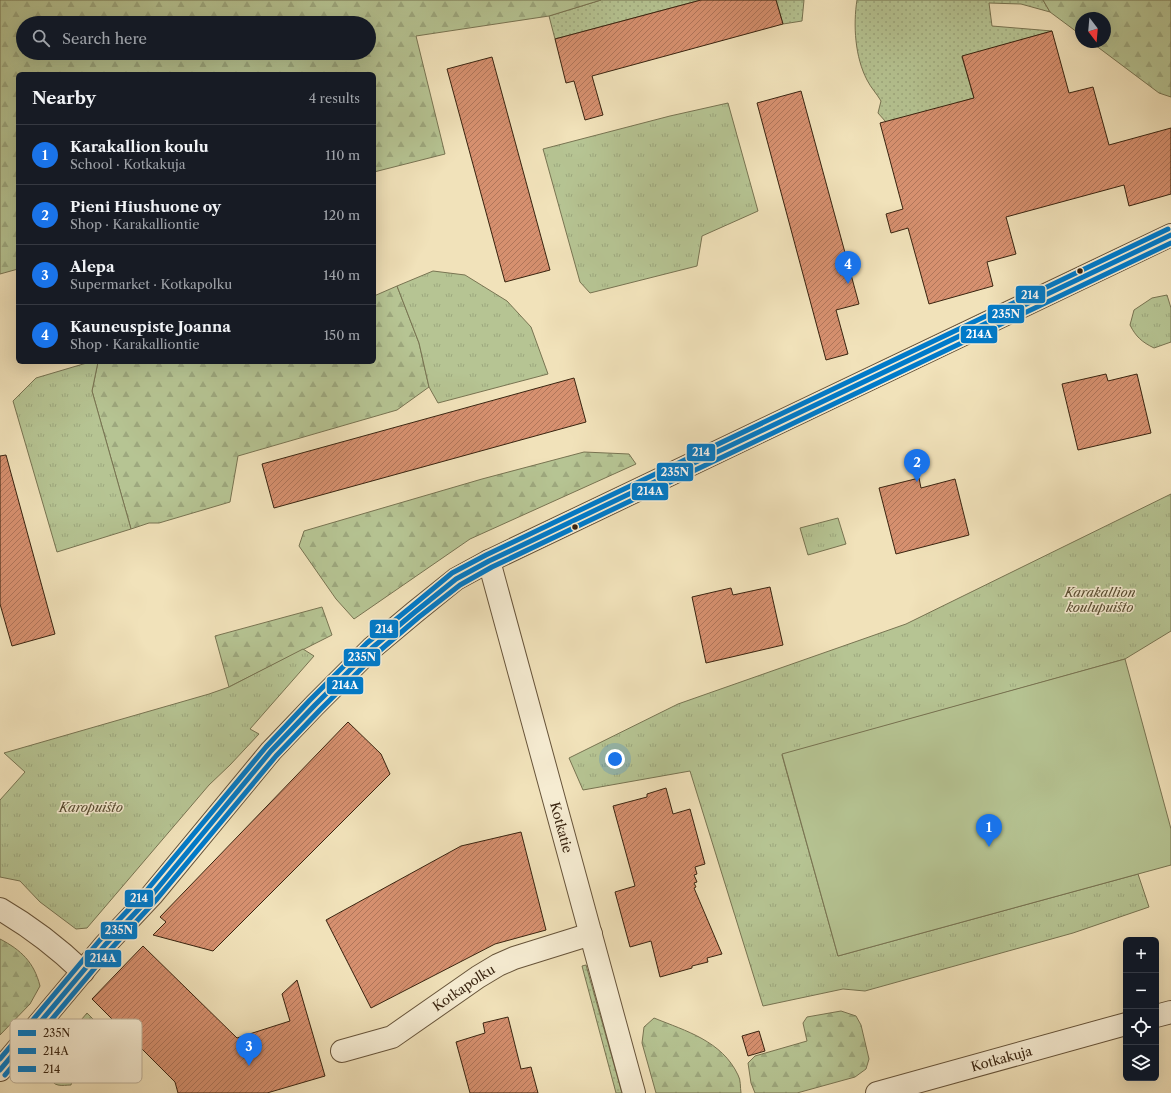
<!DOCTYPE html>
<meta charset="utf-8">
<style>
body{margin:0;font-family:"Libre Caslon Text",serif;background:#242831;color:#f1f3f6}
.controls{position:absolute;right:12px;bottom:12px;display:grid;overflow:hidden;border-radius:6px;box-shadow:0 4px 16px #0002}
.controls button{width:36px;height:36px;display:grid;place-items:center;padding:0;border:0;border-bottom:1px solid #363941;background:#171b24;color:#f1f3f6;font:20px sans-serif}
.compass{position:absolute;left:1075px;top:12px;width:36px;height:36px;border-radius:50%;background:#171b24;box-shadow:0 4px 16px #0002;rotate:164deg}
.you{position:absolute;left:615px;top:759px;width:14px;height:14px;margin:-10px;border:3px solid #fff;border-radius:50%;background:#1a73e8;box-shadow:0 0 0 6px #1a73e833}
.badge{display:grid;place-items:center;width:26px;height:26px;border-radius:50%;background:#1a73e8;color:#fff;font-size:13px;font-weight:700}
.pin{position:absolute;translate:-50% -33px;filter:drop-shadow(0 1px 2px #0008)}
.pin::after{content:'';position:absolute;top:21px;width:14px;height:12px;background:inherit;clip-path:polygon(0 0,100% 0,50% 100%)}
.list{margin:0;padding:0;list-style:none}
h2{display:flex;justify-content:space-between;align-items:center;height:52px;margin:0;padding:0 16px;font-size:17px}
h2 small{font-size:13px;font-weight:400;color:#9ea1a6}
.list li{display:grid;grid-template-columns:26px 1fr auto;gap:12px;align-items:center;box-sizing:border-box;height:60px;padding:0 16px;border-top:1px solid #363941}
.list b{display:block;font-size:15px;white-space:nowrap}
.list p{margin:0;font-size:13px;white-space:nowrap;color:#9ea1a6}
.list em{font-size:13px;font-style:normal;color:#9ea1a6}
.icon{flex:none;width:22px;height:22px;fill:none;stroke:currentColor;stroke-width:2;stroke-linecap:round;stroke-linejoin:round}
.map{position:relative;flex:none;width:1171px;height:1093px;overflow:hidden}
.search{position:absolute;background:#171b24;box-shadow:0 4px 16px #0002;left:16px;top:16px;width:360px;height:44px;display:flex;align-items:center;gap:10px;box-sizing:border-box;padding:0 14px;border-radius:22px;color:#9ea1a6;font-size:15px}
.panel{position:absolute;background:#171b24;box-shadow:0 4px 16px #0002;left:16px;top:72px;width:360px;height:292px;border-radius:6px}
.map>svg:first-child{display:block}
.grass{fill:url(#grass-dots);stroke:#787452}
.forest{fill:url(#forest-firs);stroke:#787452;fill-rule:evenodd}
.park{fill:url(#park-tufts);stroke:#787452}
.pitch{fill:#b6c493;stroke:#787452}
.building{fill:url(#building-hatch);stroke:#392410}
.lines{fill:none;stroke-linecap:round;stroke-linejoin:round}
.minor-casing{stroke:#67543a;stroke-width:24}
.tertiary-casing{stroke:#67543a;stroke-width:24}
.minor{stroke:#f6ecd2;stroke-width:22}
.tertiary{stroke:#f6ecd2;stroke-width:22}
.bus-1-casing{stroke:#f6ecd2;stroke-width:8}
.bus-2-casing{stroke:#f6ecd2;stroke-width:8}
.bus-3-casing{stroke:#f6ecd2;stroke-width:8}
.bus-1{stroke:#007ac9;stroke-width:5}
.bus-2{stroke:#007ac9;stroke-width:5}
.bus-3{stroke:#007ac9;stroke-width:5}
.bus-dot{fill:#392410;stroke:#f6ecd2;stroke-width:1.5}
.labels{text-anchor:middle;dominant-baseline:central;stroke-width:3;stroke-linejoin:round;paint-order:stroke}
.park-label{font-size:13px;font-style:italic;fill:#584c31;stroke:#f6ecd2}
.street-label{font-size:13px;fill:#392410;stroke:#f6ecd2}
.key{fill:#f6ecd2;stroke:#bdb098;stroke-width:1}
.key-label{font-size:11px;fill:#392410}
.line-badge{stroke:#f6ecd2;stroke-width:1.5}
.badge-label{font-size:11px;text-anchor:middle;font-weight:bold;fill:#fff}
</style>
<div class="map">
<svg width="1171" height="1093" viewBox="0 0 1171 1093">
<defs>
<pattern id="grass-dots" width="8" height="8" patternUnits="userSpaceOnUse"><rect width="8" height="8" fill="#b6c493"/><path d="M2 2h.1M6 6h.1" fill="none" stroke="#9da87e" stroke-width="1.8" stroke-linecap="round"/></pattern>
<pattern id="forest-firs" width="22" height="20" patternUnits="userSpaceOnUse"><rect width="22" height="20" fill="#b6c493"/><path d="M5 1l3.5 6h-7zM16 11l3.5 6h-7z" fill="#9da87e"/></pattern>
<pattern id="park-tufts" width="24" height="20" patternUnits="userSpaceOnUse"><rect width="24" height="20" fill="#b6c493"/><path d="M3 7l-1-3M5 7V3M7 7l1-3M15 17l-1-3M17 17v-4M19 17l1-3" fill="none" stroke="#9da87e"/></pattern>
<pattern id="building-hatch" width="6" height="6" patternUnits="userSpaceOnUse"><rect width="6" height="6" fill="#d6906f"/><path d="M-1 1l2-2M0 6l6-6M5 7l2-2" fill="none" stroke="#af755a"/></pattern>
</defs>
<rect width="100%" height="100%" fill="#f1e2ba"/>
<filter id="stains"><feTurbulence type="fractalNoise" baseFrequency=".005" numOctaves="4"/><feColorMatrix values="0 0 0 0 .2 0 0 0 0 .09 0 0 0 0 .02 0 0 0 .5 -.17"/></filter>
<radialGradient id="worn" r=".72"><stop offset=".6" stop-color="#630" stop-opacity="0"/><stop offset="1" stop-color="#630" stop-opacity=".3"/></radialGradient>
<g class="grass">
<path d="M601,0H701L555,39L549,16Z"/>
<path d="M776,0H804L802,21L783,24Z"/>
<path d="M857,0H1043L1050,12L1021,4L989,3L992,26L1052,31L962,57L974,98L954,104L893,130L878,113L881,101C877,94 871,88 867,80C855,57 853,25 857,0Z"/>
<path d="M586,965L622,1093H616L582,966Z"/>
<path d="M87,1013L97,1023L79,1042L70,1033Z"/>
<path d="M62,1043L78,1056L71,1085C67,1085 62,1086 58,1085C50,1084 44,1067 44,1060Z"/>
</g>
<g class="forest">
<path d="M0,0H601L549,16L416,36L445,154L374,172V74H18V269L0,274ZM23,23H369V53H23Z"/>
<path d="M1043,0H1171V97L1159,93L1091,42H1105V18H1081V35L1050,12Z"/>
<path d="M397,286L419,343L429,387L397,410L238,456L230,502L159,523H149L131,529L92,391L98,362H374V296Z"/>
<path d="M584,452L629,454L636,464L470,539L354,619L336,599L299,546L304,531L482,479Z"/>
<path d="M322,607L332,635L229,687L215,636Z"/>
<path d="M0,939C21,950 34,962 40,986L30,1004L0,1035Z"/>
<path d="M841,1011L856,1016L861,1025L869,1059L866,1069L855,1077L797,1093H755L751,1083L748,1063L755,1056L807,1041L803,1023L807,1017Z"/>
<path d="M654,1018C686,1031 722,1041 738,1075C741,1080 740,1087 741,1093H656L642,1043L644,1027Z"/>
</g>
<g class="park">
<path d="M728,103L758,211L702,236L697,266L590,293L580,282L543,149L670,116Z"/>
<path d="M433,271L465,275L507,301L531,327L548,374L438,403L429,387L419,343L397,286Z"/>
<path d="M1167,295L1171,308V342L1154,348C1142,342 1136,337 1130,325L1134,310L1152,298Z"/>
<path d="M90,362H98L92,391L131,529L57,552L13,401L36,378Z"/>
<path d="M1171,494V631L1125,659L782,755L838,956L1138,874L1149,907L1073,933L865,991L843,989L763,1006L690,771L583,790L569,758L678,704L906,624Z"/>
<path d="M838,518L846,544L808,555L800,528Z"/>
<path d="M303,649L314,656L250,729L259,734L230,765L209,785L87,928L76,929L40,902L20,881L0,877V800L25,772L4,753L209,694L229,687Z"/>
</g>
<path class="pitch" d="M1125,659L1171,829V865L838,956L782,754Z"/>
<g class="building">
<path d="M701,0H776L783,24L592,76L603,115L585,120L574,81L566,83L555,39Z"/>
<path d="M1052,31L1069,93L1093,87L1109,145L1171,128V194L1129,206L1124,185L1006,217L1016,254L987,262L993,286L929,304L908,228L891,233L886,214L903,209L880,123L974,98L962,56Z"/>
<path d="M492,57L550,270L505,282L447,69Z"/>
<path d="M801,91L859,304L836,310L848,354L826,360L757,103Z"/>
<path d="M1106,374L1108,381L1137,374L1151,433L1078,450L1062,384Z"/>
<path d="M574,378L586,422L274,508L262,464Z"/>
<path d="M6,455L55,634L12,646L0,604V456Z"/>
<path d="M919,478L921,488L955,479L969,535L896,554L879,488Z"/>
<path d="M770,587L783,645L706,663L692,597L731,588L733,595Z"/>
<path d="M348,722L381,754L390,774L213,951L153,935L166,922L160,917Z"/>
<path d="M666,788L673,814L690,809L705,864L695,867L697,874L694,875L697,882L694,883L696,887L694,888L722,954L707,958L708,962L692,966V968L660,977L651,941L630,947L615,892L635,886L613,806L647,797V794Z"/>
<path d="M521,832L546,930L495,944L371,1008L326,920L461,846Z"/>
<path d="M143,946L237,1038L290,1021L282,994L297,980L325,1076L267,1093H178L175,1082L92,999Z"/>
<path d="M508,1017L521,1069L531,1067L538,1093H470L456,1042L485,1033L483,1023Z"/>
<path d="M759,1031L765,1051L748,1056L742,1036Z"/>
</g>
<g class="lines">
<g class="minor-casing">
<g id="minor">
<path id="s1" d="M489,561L634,1093"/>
<path d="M0,909C31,927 57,947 83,972"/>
<path d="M1156,1016L1171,1012"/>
<path id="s2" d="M342,1051L392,1037L478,977L498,965L514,958L591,934"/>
<path id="s3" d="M877,1093L1126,1024"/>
</g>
</g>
<g class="tertiary-casing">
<path id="tertiary" d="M0,1070L105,945L152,895L271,751L315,705L372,648L415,612L456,579L489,561L1171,235"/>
</g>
<use href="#minor" class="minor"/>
<use href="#tertiary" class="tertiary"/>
<g class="bus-1-casing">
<path id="bus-1" d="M0,1070L105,945L152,895L271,751L315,705L372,648L415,612L456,579L489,561L1171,235"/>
</g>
<g class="bus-2-casing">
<path id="bus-2" d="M5,1075L110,950L157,899L276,756L320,710L377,653L419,617L460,585L492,567L1171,243"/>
</g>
<g class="bus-3-casing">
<path id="bus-3" d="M0,1059L100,940L147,890L266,747L310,700L367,643L411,607L452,573L486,555L1168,229"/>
</g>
<use href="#bus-1" class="bus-1"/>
<use href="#bus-2" class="bus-2"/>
<use href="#bus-3" class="bus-3"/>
</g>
<g class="bus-dot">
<circle cx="1080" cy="271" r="3.5"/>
<circle cx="575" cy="527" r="3.5"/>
</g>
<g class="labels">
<g class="park-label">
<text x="1100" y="592">Karakallion<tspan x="1100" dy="15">koulupuisto</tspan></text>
<text x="91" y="807">Karopuisto</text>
</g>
<g class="street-label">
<text stroke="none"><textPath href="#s1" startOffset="276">Kotkatie</textPath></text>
<text stroke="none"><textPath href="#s2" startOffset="139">Kotkapolku</textPath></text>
<text stroke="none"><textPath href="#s3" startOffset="129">Kotkakuja</textPath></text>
</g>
</g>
<rect x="10" y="1019" width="132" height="64" rx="6" class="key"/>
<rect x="18" y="1030" width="18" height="6" fill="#007ac9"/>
<rect x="18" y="1048" width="18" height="6" fill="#007ac9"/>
<rect x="18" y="1066" width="18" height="6" fill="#007ac9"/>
<g class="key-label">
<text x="43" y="1037">235N</text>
<text x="43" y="1055">214A</text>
<text x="43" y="1073">214</text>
</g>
<g class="line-badge">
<rect x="1015" y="285" width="31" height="19" rx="4" fill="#007ac9"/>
<rect x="987" y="304" width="38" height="20" rx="4" fill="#007ac9"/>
<rect x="960" y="325" width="38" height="19" rx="4" fill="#007ac9"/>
<rect x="686" y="443" width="30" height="19" rx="4" fill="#007ac9"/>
<rect x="656" y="462" width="38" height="20" rx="4" fill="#007ac9"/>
<rect x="631" y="482" width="38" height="19" rx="4" fill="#007ac9"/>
<rect x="369" y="619" width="30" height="20" rx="4" fill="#007ac9"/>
<rect x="343" y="648" width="38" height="19" rx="4" fill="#007ac9"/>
<rect x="326" y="676" width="38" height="19" rx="4" fill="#007ac9"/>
<rect x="124" y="889" width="30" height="19" rx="4" fill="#007ac9"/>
<rect x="100" y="921" width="38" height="19" rx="4" fill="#007ac9"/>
<rect x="84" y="949" width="38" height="19" rx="4" fill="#007ac9"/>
</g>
<g class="badge-label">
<text x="1030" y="299">214</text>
<text x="1006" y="318">235N</text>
<text x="979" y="338">214A</text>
<text x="701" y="456">214</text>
<text x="675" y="476">235N</text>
<text x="650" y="495">214A</text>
<text x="384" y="633">214</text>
<text x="362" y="661">235N</text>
<text x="345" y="689">214A</text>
<text x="139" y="902">214</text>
<text x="119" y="934">235N</text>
<text x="103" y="962">214A</text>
</g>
<rect width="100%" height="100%" filter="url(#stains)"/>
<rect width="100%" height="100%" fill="url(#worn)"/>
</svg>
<div class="controls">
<button>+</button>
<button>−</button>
<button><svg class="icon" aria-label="locate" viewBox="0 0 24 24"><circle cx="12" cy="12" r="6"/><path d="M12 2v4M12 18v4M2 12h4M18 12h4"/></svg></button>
<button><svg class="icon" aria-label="layers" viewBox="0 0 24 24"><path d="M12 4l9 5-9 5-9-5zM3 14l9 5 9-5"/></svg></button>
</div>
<svg class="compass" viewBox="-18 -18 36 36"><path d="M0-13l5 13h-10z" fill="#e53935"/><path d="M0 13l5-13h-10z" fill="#9ea1a6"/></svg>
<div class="you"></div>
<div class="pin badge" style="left:989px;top:847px">1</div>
<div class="pin badge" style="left:917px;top:482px">2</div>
<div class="pin badge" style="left:249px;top:1066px">3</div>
<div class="pin badge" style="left:848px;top:284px">4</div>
<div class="search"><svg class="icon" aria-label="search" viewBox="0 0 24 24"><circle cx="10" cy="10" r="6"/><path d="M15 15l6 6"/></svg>Search here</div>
<section class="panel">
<h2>Nearby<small>4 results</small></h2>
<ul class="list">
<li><span class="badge">1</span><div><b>Karakallion koulu</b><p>School · Kotkakuja</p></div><em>110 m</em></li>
<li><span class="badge">2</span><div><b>Pieni Hiushuone oy</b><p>Shop · Karakalliontie</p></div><em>120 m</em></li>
<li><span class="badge">3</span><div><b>Alepa</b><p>Supermarket · Kotkapolku</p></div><em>140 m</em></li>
<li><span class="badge">4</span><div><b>Kauneuspiste Joanna</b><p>Shop · Karakalliontie</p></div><em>150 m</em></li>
</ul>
</section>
</div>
